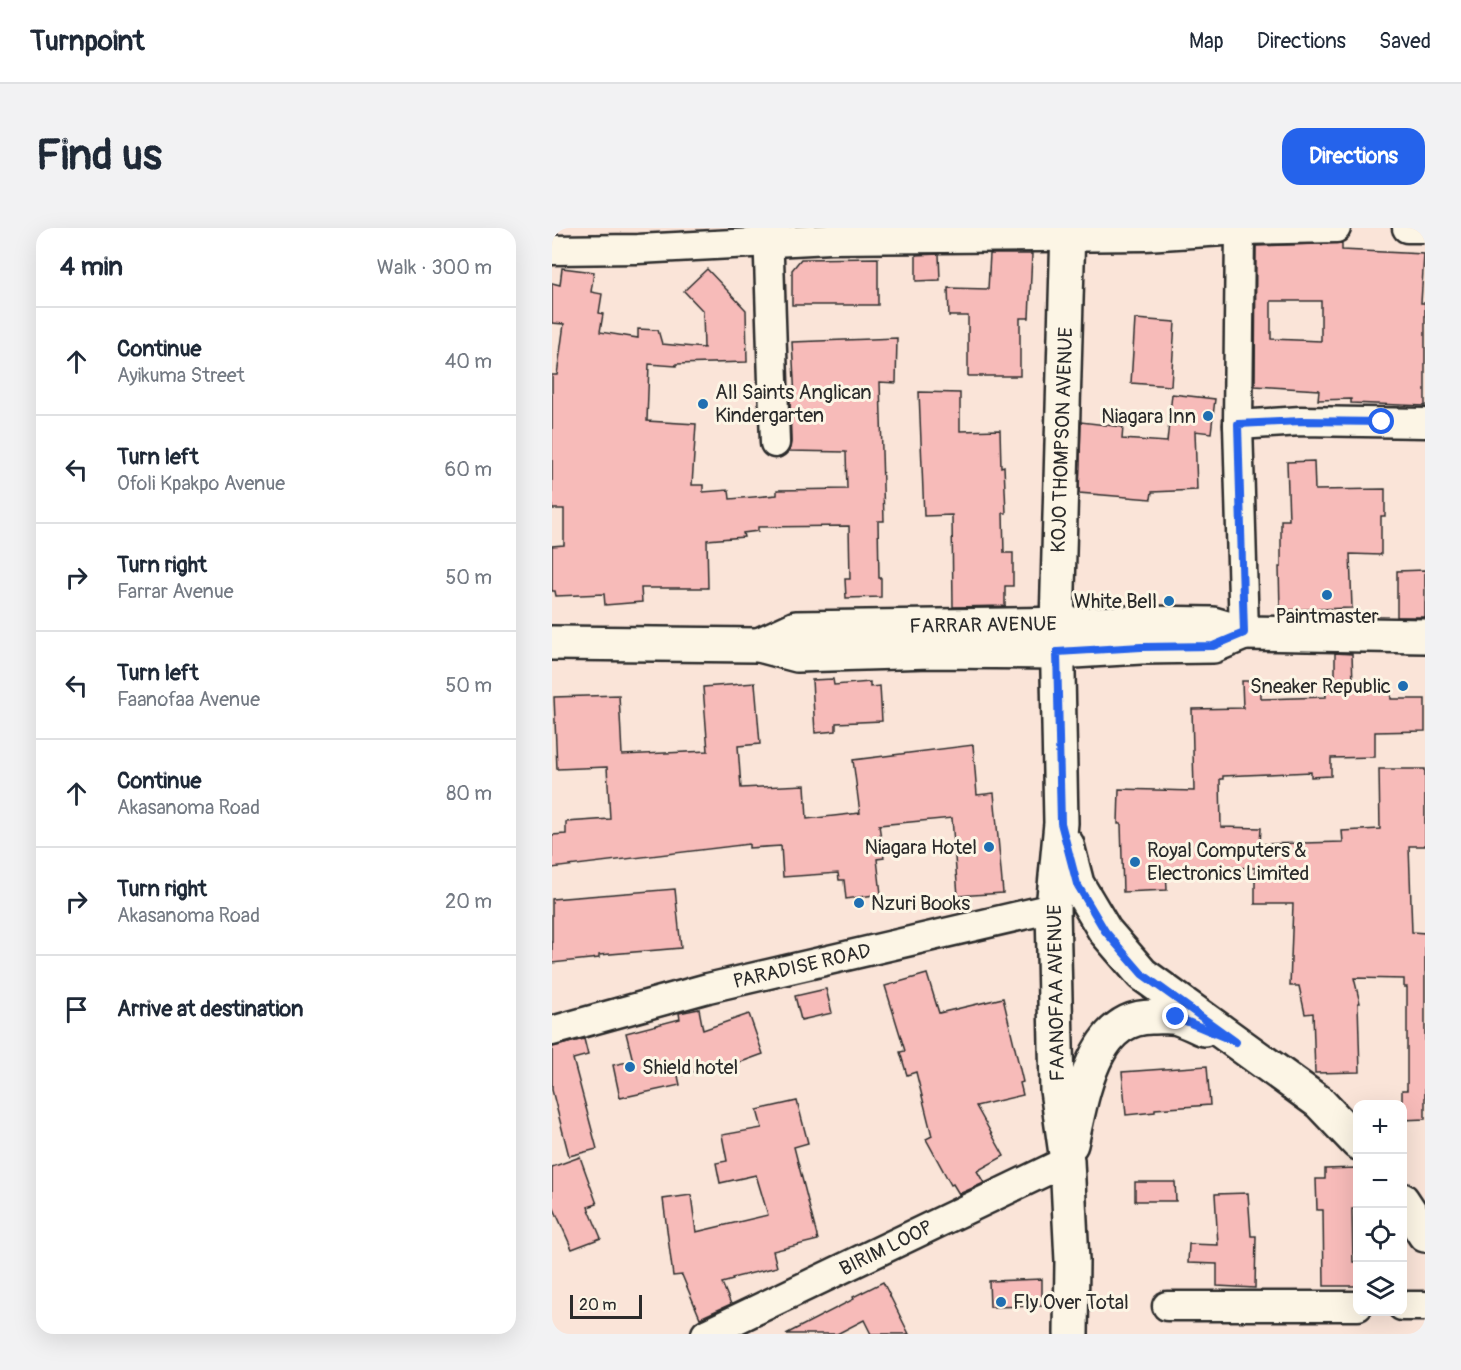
<!DOCTYPE html>
<meta charset="utf-8">
<style>
body{margin:0;font-family:Pangolin,sans-serif;background:#f2f2f3;color:#1f2937}
.controls{position:absolute;right:18px;bottom:18px;display:grid;overflow:hidden;border-radius:12px;box-shadow:0 6px 24px #0002}
.controls button{width:54px;height:54px;display:grid;place-items:center;padding:0;border:0;border-bottom:2px solid #e0e1e3;background:#fff;color:#1f2937;font:30px sans-serif}
.scale{position:absolute;left:18px;bottom:15px;width:72px;box-sizing:border-box;padding-left:6px;border:3px solid #2b2b2b;border-top:0;font-size:16px;line-height:21px;white-space:nowrap;color:#2b2b2b;-webkit-text-stroke:4px #fcf5e5;paint-order:stroke}
.stop{position:absolute;width:18px;height:18px;margin:-14px;border:4px solid #2563eb;border-radius:50%;background:#fff}
.stop.end{background:#2563eb;border-color:#fff;box-shadow:0 2px 6px #0008}
.list{margin:0;padding:0;list-style:none}
h2{display:flex;justify-content:space-between;align-items:center;height:78px;margin:0;padding:0 24px;font-size:26px}
h2 small{font-size:20px;font-weight:400;color:#747a83}
.list li{display:grid;grid-template-columns:39px 1fr auto;gap:18px;align-items:center;box-sizing:border-box;height:108px;padding:0 24px;border-top:2px solid #e0e1e3}
.list b{display:block;font-size:22px;white-space:nowrap}
.list p{margin:0;font-size:20px;white-space:nowrap;color:#747a83}
.list em{font-size:20px;font-style:normal;color:#747a83}
.icon{flex:none;width:33px;height:33px;fill:none;stroke:currentColor;stroke-width:2;stroke-linecap:round;stroke-linejoin:round}
.map{position:relative;flex:none;width:873px;height:1106px;overflow:hidden;border-radius:18px}
header{display:flex;align-items:center;gap:36px;box-sizing:border-box;height:84px;padding:0 30px;background:#fff;border-bottom:2px solid #e0e1e3}
header strong{font-size:28px}
nav{display:flex;gap:33px;margin-inline-start:auto;font-size:21px}
.intro{display:flex;align-items:center;justify-content:space-between;box-sizing:border-box;height:144px;padding:0 36px}
h1{margin:0;font-size:42px}
.button{padding:15px 27px;border-radius:18px;background:#2563eb;color:#fff;font-size:21px;font-weight:700}
main{display:flex;gap:36px;padding:0 36px}
aside{flex:1;background:#fff;border-radius:18px;box-shadow:0 6px 24px #0002}
.map>svg:first-child{display:block}
.building{fill:#f7bbb9;stroke:#2b2b2b;stroke-width:1.5;fill-rule:evenodd}
.lines{fill:none;stroke-linecap:round;stroke-linejoin:round}
.street-casing{stroke:#2b2b2b;stroke-width:33}
.secondary-casing{stroke:#2b2b2b;stroke-width:38}
.street{stroke:#fcf5e5;stroke-width:28}
.secondary{stroke:#fcf5e5;stroke-width:33}
.route{stroke:#2563eb;stroke-width:8}
.poi-dot{fill:#1f6fb2;stroke:#fcf5e5;stroke-width:2}
.labels{text-anchor:middle;dominant-baseline:central;stroke-width:6;stroke-linejoin:round;paint-order:stroke}
.poi-label{font-size:20px;fill:#2b2b2b;stroke:#fcf5e5;text-anchor:start}
.street-label{font-size:20px;fill:#2b2b2b;stroke:#fcf5e5}
</style>
<header>
<strong>Turnpoint</strong>
<nav><a>Map</a><a>Directions</a><a>Saved</a></nav>
</header>
<div class="intro"><h1>Find us</h1><a class="button">Directions</a></div>
<main>
<aside>
<h2>4 min<small>Walk · 300 m</small></h2>
<ul class="list">
<li><svg class="icon" aria-label="ahead" viewBox="0 0 24 24"><path d="M12 20V5M6 11l6-6 6 6"/></svg><div><b>Continue</b><p>Ayikuma Street</p></div><em>40 m</em></li>
<li><svg class="icon" aria-label="left" viewBox="0 0 24 24"><path d="M17 20v-9H6M10 6l-5 5 5 5"/></svg><div><b>Turn left</b><p>Ofoli Kpakpo Avenue</p></div><em>60 m</em></li>
<li><svg class="icon" aria-label="right" viewBox="0 0 24 24"><path d="M7 20v-9h11M14 6l5 5-5 5"/></svg><div><b>Turn right</b><p>Farrar Avenue</p></div><em>50 m</em></li>
<li><svg class="icon" aria-label="left" viewBox="0 0 24 24"><path d="M17 20v-9H6M10 6l-5 5 5 5"/></svg><div><b>Turn left</b><p>Faanofaa Avenue</p></div><em>50 m</em></li>
<li><svg class="icon" aria-label="ahead" viewBox="0 0 24 24"><path d="M12 20V5M6 11l6-6 6 6"/></svg><div><b>Continue</b><p>Akasanoma Road</p></div><em>80 m</em></li>
<li><svg class="icon" aria-label="right" viewBox="0 0 24 24"><path d="M7 20v-9h11M14 6l5 5-5 5"/></svg><div><b>Turn right</b><p>Akasanoma Road</p></div><em>20 m</em></li>
<li><svg class="icon" aria-label="arrive" viewBox="0 0 24 24"><path d="M6 21V4h12l-3 4 3 4H6"/></svg><div><b>Arrive at destination</b></div></li>
</ul>
</aside>
<div class="map">
<svg width="873" height="1106" viewBox="0 0 873 1106">
<rect width="100%" height="100%" fill="#fae4d8"/>
<filter id="ink" filterUnits="userSpaceOnUse"><feTurbulence type="fractalNoise" baseFrequency=".0167" numOctaves="2"/><feDisplacementMap in="SourceGraphic" scale="12" xChannelSelector="R" yChannelSelector="G"/><feConvolveMatrix kernelMatrix="1 2 1 2 8 2 1 2 1" color-interpolation-filters="sRGB"/></filter>
<g filter="url(#ink)">
<g class="building">
<path d="M790,15V22L872,26L869,75H873V178L799,175V171L766,172L767,162L703,158L704,18ZM719,73H769V113L719,111Z"/>
<path d="M387,26L388,52L364,53V27Z"/>
<path d="M438,26H480L477,90H468V148H416V88H397L396,60L436,61Z"/>
<path d="M326,30V77H240V42L249,31Z"/>
<path d="M10,40L42,44L39,64L50,66L47,85L51,86L48,104L86,110V101L106,102L110,116L152,120L151,83L132,63L155,41L194,82L195,134L124,136V138L97,136L95,193L144,196L140,257H151V264L177,262L178,271L225,267V262L295,261L294,224L237,223L239,214L238,171H243L240,114L345,110L344,155L328,154L332,293H326L327,350H329V369L294,370L293,351H298L297,298L206,299V303L191,305L192,309L155,312L156,360H89L90,374L53,377L52,366L4,368L3,363H0V318L12,317V281H0V147H5L12,96L0,95V55L8,57Z"/>
<path d="M583,91L623,94L619,158L579,155Z"/>
<path d="M367,164L408,165V203L448,202L449,239L452,238L454,285H451L452,325H461V358H453V378L401,379L400,287L372,288Z"/>
<path d="M620,166L663,171L659,205L643,203L645,262L600,264L599,271L527,265L529,194L571,199L570,211L615,214Z"/>
<path d="M762,233L763,262L833,261V288H829V327L798,326L800,380L728,382L727,339H729V292H737L735,234Z"/>
<path d="M873,342V389H845V343Z"/>
<path d="M783,425L800,426L801,456L838,455L839,471H873V503L823,504V529L779,530V548L759,549V544L671,548V551H668L669,599L709,600L708,616L791,614L790,603L828,601L827,541H873V618H857L860,704L873,705V891L850,892V862H855V759H852V751L802,750L808,775H806L808,844L763,845L761,785L753,786L747,758H738L741,676H703V640L666,639V644L614,641L615,662L571,664L569,596H566L567,561L642,563L640,481L691,480L690,453H709V471L774,469L773,451L783,450Z"/>
<path d="M281,451L282,457L318,454V459L328,458L330,493L284,495V503L263,505L260,452Z"/>
<path d="M203,455L208,516L186,518L189,560L253,557L255,591L308,585L301,532L421,517L425,567L442,565L451,665L406,668L400,590L327,597L332,630L325,631L329,666L294,671L292,652H287L286,645L231,649L229,618L197,620V616L0,640V607L14,606V594L58,591L55,539L5,541L2,469L67,467L70,527L156,523L151,459Z"/>
<path d="M123,661L129,720L47,727V730L0,735V671Z"/>
<path d="M375,746L387,785L451,770L471,854L468,855L471,867L424,878L452,928L425,943L432,955L407,966L401,956L399,957L374,911L380,908L364,844L355,847L348,824L353,823L333,758Z"/>
<path d="M274,761L280,785L249,792L243,768Z"/>
<path d="M147,781L151,802L197,786L211,826L178,838L176,834L126,848L128,857L68,870L61,837L81,833L74,805L128,791L127,785Z"/>
<path d="M32,811L36,827L21,831L45,921L17,928L0,862V819Z"/>
<path d="M655,838L658,877L603,881V884L574,887L570,844Z"/>
<path d="M245,873L256,915L242,919L266,1012L221,1023L225,1039L180,1050L181,1052L170,1055L179,1076L148,1090L130,1047L121,1048L111,971L139,967L144,1004L216,987L204,947L168,955L164,935L175,933L170,907L210,900L205,882Z"/>
<path d="M28,929L45,976L36,979L49,1010L20,1021L0,976V939Z"/>
<path d="M805,940L806,981H800L801,1034H806V1058H772L771,982H765L764,951H773V941Z"/>
<path d="M583,954H623L624,973H583Z"/>
<path d="M696,965L699,1008H704L703,1060L665,1058V1036L636,1035L637,1016L666,1017L663,966Z"/>
<path d="M490,1051V1078L438,1079L437,1053Z"/>
<path d="M331,1054L357,1106H319L312,1092L285,1106H234L302,1071L301,1069Z"/>
</g>
<g class="lines">
<g class="street-casing">
<g id="street">
<path d="M216,0L223,215"/>
<path d="M688,0L686,197L692,405"/>
<path d="M855,0H873"/>
<path d="M0,22L86,21L278,11L593,8L688,2L784,0"/>
<path d="M686,197L749,193L873,195"/>
<path d="M0,803L156,760L501,680"/>
<path d="M615,1078H806"/>
<path d="M850,1078H873"/>
<path d="M154,1106L515,933"/>
</g>
</g>
<g class="secondary-casing">
<g id="secondary">
<path d="M516,0L505,396L509,595L501,680L505,862L515,933L520,1033L519,1106"/>
<path d="M0,415L207,417L245,427L379,423L505,424L589,419L661,418L692,405"/>
<path d="M207,417L244,400L590,395L661,396L692,405L873,408"/>
<path d="M515,617L525,656L553,703L590,746L767,874L806,915"/>
<path d="M519,916C530,870 540,786 603,789C610,789 619,788 626,790C635,793 643,797 652,801"/>
<path d="M850,972L873,1007"/>
</g>
</g>
<use href="#street" class="street"/>
<use href="#secondary" class="secondary"/>
</g>
</g>
<g class="lines" filter="url(#ink)">
<path class="route" d="M624,789L684,814L590,746L553,703L525,656L509,595L505,424L589,419L661,418L692,405L686,196L749,193L830,194"/>
</g>
<g class="poi-dot">
<circle cx="151" cy="176" r="6"/>
<circle cx="656" cy="188" r="6"/>
<circle cx="775" cy="367" r="6"/>
<circle cx="617" cy="373" r="6"/>
<circle cx="851" cy="458" r="6"/>
<circle cx="437" cy="619" r="6"/>
<circle cx="583" cy="634" r="6"/>
<circle cx="307" cy="675" r="6"/>
<circle cx="78" cy="839" r="6"/>
<circle cx="449" cy="1074" r="6"/>
</g>
<g class="labels">
<g class="poi-label">
<text x="163" y="164">All Saints Anglican<tspan x="163" dy="23">Kindergarten</tspan></text>
<text x="644" y="188" text-anchor="end">Niagara Inn</text>
<text x="605" y="373" text-anchor="end">White Bell</text>
<text x="775" y="388" text-anchor="middle">Paintmaster</text>
<text x="839" y="458" text-anchor="end">Sneaker Republic</text>
<text x="425" y="619" text-anchor="end">Niagara Hotel</text>
<text x="595" y="622">Royal Computers &amp;<tspan x="595" dy="23">Electronics Limited</tspan></text>
<text x="319" y="675">Nzuri Books</text>
<text x="90" y="839">Shield hotel</text>
<text x="461" y="1074">Fly Over Total</text>
</g>
<g class="street-label">
<text transform="translate(510 212) rotate(-88)">KOJO THOMPSON AVENUE</text>
<text transform="translate(431 397) rotate(-1)">FARRAR AVENUE</text>
<text transform="translate(250 738) rotate(-13)">PARADISE ROAD</text>
<text transform="translate(504 765) rotate(-91)">FAANOFAA AVENUE</text>
<text transform="translate(334 1020) rotate(-26)">BIRIM LOOP</text>
</g>
</g>
</svg>
<div class="controls">
<button>+</button>
<button>−</button>
<button><svg class="icon" aria-label="locate" viewBox="0 0 24 24"><circle cx="12" cy="12" r="6"/><path d="M12 2v4M12 18v4M2 12h4M18 12h4"/></svg></button>
<button><svg class="icon" aria-label="layers" viewBox="0 0 24 24"><path d="M12 4l9 5-9 5-9-5zM3 14l9 5 9-5"/></svg></button>
</div>
<div class="scale">20 m</div>
<div class="stop" style="left:830px;top:194px"></div>
<div class="stop end" style="left:624px;top:789px"></div>
</div>
</main>
